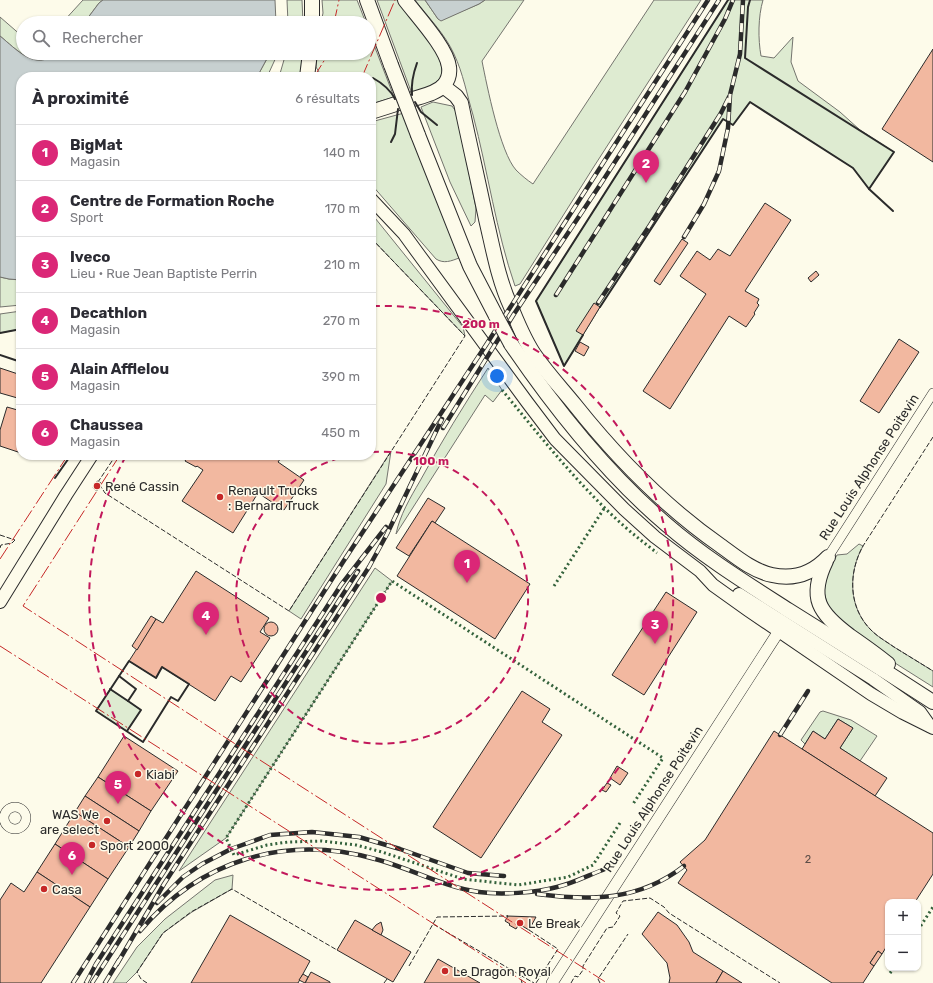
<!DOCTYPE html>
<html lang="fr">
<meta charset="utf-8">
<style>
body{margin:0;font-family:Rubik,sans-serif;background:#f2f2f3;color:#2b2b33}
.controls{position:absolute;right:12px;bottom:12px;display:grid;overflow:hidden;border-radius:8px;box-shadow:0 1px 3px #0004}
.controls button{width:36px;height:36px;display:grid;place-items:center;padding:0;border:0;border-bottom:1px solid #e1e1e2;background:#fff;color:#2b2b33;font:20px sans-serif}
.you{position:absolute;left:497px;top:376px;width:14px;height:14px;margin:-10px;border:3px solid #fff;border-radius:50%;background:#1a73e8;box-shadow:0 0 0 6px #1a73e833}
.badge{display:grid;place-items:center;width:26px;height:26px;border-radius:50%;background:#db2777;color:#fff;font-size:13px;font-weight:700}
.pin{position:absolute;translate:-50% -33px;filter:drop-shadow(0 1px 2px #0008)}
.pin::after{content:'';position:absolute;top:21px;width:14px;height:12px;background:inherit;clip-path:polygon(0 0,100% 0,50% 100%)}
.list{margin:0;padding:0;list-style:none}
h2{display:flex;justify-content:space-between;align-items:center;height:52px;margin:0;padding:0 16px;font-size:17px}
h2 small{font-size:13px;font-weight:400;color:#7c7c81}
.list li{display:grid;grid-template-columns:26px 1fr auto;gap:12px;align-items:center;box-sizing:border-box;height:56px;padding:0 16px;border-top:1px solid #e1e1e2}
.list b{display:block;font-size:15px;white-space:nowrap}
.list p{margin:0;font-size:13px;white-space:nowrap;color:#7c7c81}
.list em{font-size:13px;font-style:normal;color:#7c7c81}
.icon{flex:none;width:22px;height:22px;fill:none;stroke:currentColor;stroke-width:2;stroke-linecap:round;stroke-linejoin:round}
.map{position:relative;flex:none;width:933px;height:983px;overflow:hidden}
.search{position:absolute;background:#fff;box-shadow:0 1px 3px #0004;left:16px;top:16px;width:360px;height:44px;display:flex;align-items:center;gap:10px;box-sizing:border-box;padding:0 14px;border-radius:22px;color:#7c7c81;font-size:15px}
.panel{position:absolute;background:#fff;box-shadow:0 1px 3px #0004;left:16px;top:72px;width:360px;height:388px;border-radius:16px}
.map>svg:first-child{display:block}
.green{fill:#deebd1;stroke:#74746e}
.water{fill:#c7d0d0;stroke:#74746e}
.building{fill:#f2b8a0;stroke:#2b2b2b}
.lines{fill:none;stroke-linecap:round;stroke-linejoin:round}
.minor-casing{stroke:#2b2b2b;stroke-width:10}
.tertiary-casing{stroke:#2b2b2b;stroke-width:12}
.secondary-casing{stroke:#2b2b2b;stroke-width:14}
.primary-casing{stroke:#2b2b2b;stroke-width:16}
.minor{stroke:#fdfbea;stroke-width:9}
.tertiary{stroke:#fdfbea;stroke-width:11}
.secondary{stroke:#fdfbea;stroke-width:12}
.primary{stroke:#fdfbea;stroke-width:14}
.rail-casing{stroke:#2b2b2b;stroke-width:4.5}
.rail{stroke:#fdfbea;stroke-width:3;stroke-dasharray:9;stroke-linecap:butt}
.primary-bridge-casing{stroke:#2b2b2b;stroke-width:16;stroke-linecap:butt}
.primary-bridge{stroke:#fdfbea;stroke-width:14}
.hedge{stroke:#34623c;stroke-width:3;stroke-dasharray:2 3;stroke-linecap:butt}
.fence{stroke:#2b2b2b;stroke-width:1;stroke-dasharray:5 2;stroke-linecap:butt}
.wall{stroke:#2b2b2b;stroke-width:2}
.power{stroke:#c62828;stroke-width:1;stroke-dasharray:14 3 2 3;stroke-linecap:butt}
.ring{fill:none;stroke:#c2185b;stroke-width:2;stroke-dasharray:7 5}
.poi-dot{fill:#c62828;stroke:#fdfbea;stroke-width:1.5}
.labels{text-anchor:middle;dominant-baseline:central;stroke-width:3;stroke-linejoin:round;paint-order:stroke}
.number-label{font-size:11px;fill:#5d4e48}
.street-label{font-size:13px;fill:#2b2b2b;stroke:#fdfbea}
.poi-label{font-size:13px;fill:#2b2b2b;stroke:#fdfbea;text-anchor:start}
.centre{fill:#c2185b;stroke:#fdfbea;stroke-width:2}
.ring-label{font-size:12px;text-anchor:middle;font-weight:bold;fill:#c2185b;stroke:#fdfbea;stroke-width:3;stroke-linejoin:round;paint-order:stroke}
</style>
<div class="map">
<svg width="933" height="983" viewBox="0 0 933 983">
<rect width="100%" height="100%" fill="#fdfbea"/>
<g class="green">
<path d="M83,0H103L99,3L84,23H62Z"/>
<path d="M287,0H302L303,23H288Z"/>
<path d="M322,0H357L366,23H321L323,13Z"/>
<path d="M377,0H400C411,15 452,62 440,80C436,85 418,91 412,94Z"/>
<path d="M415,0H425L438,19L441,20L479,4L485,0H524L482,61C487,86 500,152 516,170C521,175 527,180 533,184L654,0H701L593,168L520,284L515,286C496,231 488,172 473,115C467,95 463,73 454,54C445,34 428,17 415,0Z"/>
<path d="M728,0H763C758,17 758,39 761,56L774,58L793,37L791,62L798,81L840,112L860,130L894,152L869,189L853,168L750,102L733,125L723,119L600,307L564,366L536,301Z"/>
<path d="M0,17L23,37V53H55C36,72 16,49 0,36Z"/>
<path d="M369,32L394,97L371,104V77H322L316,67L317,53H369Z"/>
<path d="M270,53H278L267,77H257Z"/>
<path d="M286,53H303L300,77H279Z"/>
<path d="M433,102L452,106L457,113L476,208L475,222L471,226L450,182L421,107Z"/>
<path d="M404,113L459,258C451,261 444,264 436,259L371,184V122Z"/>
<path d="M371,213L463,327L465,336L371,238Z"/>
<path d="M0,277L9,279L21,280V305L0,307Z"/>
<path d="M21,311V329L0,333V314Z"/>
<path d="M488,368L502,390L493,402L485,395L396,534C400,515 410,498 420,481C441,442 464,405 488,368Z"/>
<path d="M391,451L386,484L301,619L289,611Z"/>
<path d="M859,544L863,546C848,573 848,608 872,631C878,637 887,642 894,647C907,655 920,663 933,671V687L895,663L847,628L827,605L824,591V579L837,555L847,554Z"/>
<path d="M375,568L392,581L226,838L179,871Z"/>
<path d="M110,689L141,710L127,731L96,711Z"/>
<path d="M823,711L851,720L877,736L860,761L840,748L853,728L838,719L825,739L813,731L805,744L801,740L820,712Z"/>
<path d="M233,875L232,889L192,912L163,933L137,972L126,983H113L137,947L165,919L215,880Z"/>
</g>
<g class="water">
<path d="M103,0H275L276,23H84L99,3Z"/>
<path d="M425,0H485L479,4L441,21L438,19Z"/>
<path d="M0,36C16,49 36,72 55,53H270L257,77H21V280L9,279L0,277Z"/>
</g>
<g class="building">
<path d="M933,49V162L882,129Z"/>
<path d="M765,203L791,220L745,291L759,299L757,303L759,305L754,313L755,314L746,327L729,316L670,409L643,391L706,294L680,276L697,251L710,260L718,249L730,256Z"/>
<path d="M682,239L688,243L660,285L654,281Z"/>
<path d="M816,271L819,275L811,282L808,278Z"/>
<path d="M594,303L600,307L583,335L576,331Z"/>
<path d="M899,339L919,352L879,413L860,401Z"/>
<path d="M580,342L589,347L584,356L575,351Z"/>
<path d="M0,368L21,375V399L0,393Z"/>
<path d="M7,407L21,411V453L0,446V430Z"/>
<path d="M28,455H42L40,459Z"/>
<path d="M189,455H283L278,462L304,480L284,510L258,493L233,533L182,501L203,470L197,466L196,467L185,461Z"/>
<path d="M97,481L101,483L97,491L93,488Z"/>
<path d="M428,498L445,508L435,523L432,521L409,556L396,548Z"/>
<path d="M432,521L530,584L495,639L397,576Z"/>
<path d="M196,571L269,618L260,632L270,638L241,682L231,676L215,701L162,667L156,678L129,661L156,619L163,623Z"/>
<path d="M666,592L697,612L644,695L612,675Z"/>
<path d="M151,616L156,619L137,650L132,646Z"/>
<circle cx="271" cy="629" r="7"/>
<path d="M522,691L550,709L542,722L562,735L481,858L433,827Z"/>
<path d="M838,719L853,728L840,748L887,778L875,796L802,749L813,731L825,739Z"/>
<path d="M774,731L933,833V874L915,902H888V944L882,954L878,951L870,963L874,966L863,983H832L678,883L687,870L680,862L705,840Z"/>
<path d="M124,736L178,771L151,811L98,777Z"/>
<path d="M617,766L628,773L620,785L610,778Z"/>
<path d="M98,777L151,811L139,831L85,796Z"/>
<path d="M607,783L611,785L606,792L602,790Z"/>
<path d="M85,796L139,831L129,847L75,812Z"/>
<path d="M75,812L129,847L108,879L55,844Z"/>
<path d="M55,844L108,879L90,907L37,872Z"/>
<path d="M37,872L90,907L41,983H0V900L11,883L24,892Z"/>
<path d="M658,912L677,925L689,942L693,952L723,971L716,983H669L670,978L667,963L642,934Z"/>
<path d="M230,915L310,961L298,983H191Z"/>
<path d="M507,916L536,917L529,930L519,924L516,929L509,925L510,924L505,921L508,916Z"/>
<path d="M355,920L411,952L393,982L337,950Z"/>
<path d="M381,922L383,930L381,935L372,930L376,925Z"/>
<path d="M878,951L882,954L874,966L870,963Z"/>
<path d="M438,959L480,983H424Z"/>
<path d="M723,971L742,983H716Z"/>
<path d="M311,972L330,982V983H305Z"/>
<path d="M303,974L308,977L305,983L299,980Z"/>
</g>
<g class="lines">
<g class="minor-casing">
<g id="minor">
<path d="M828,557L933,393"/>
<circle cx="15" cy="818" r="11"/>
</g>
</g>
<g class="tertiary-casing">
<path id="tertiary" d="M552,983L779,631"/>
</g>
<g class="secondary-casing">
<g id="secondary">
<path d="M371,199L404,234L420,256L527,402L555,439L624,509L655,537L700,571L713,585L748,610L871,694L903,713L933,728"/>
<path d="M739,594L873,679L920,712L930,726"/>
<path d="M0,602L66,495L92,455"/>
</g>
</g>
<g class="primary-casing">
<g id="primary">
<path d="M367,0L391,65"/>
<path d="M405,0C417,16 447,48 449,67C450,74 448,80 444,85C437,93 423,96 413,99"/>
<path d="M312,23V0"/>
<path d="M307,77L310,53"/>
<path d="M443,86L456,96L461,103C469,142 478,180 486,219C493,248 498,279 511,307C518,324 525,342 536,357C548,374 562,389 575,405C618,459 665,507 721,546C736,557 753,571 772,575C794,580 813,573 828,557"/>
<path d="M371,112L396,104"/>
<path d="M418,135L470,266L496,316"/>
<path d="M511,344C556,410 606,473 667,525C704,557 746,583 788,610C836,640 885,671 933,702"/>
<path d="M826,561C808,598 819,613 850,636C863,645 876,654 888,664"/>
</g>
</g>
<use href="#minor" class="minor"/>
<use href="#tertiary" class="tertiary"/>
<use href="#secondary" class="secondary"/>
<use href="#primary" class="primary"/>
<g class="rail-casing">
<g id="rail">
<path d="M684,237L704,204L719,171L728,128L730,95L740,54L743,0"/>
<path d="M556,295L685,92L725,19L733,0"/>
<path d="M598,303L650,225L721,113L729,97"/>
<path d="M443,428L514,314L602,182L719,0"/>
<path d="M780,735L808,691"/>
<path d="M537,894C591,901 639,901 684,866"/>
<path d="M157,903L183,877L202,864L231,849L270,835L312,832L359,837L400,849L468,873L504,876"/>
<path d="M140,931C200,860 285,834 375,859C410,868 443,887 479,892C501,895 535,893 557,887C574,883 589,875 605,869"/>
<path d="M117,964L164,884L369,567L387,534L442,419"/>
<path d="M73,983L343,562L486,345L708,0"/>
<path d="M86,983L96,964L341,585L386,527"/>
<path d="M92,983L358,571"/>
<path d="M105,983L119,960"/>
</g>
</g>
<use href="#rail" class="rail"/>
<g class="primary-bridge-casing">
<g id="primary-bridge">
<path d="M391,65L418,135"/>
<path d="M496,316L511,344"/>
</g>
</g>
<use href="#primary-bridge" class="primary-bridge"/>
<g class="hedge">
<path d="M502,390C540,436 580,487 624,526C635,536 646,544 657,553"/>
<path d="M554,586L605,507"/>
<path d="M620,823L593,865L568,877L518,885L463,879L382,852L356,845L322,841L288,842L267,845L234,855L226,838L392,581L663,758L633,804"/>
<path d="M918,930L933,907"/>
<path d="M890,973L894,968"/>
</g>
<g class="fence">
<path d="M933,437L863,546C848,573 848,608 872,631C878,637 887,642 894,647C907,655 920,663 933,671"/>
<path d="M116,455L98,482L105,493L289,611L465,336L371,238"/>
<path d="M0,535L15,540"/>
<path d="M0,548L1,545L12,543L15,540"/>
<path d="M433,924L437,917L508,916"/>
<path d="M529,930L558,949L536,983"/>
<path d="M409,966L433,924L520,975L522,983"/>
<path d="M520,975L534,983"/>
<path d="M147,983L141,979L137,972L163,933L191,912L232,889L337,950"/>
<path d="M384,983L387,979"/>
<path d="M571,983L575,976L578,977L583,970V966L607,928L613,927L620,916L616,913L623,901L650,898L664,907L669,913L780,983"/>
<path d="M600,983L598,979L628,934"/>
</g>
<g class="wall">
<path d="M373,78C382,83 390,89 395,99"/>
<path d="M412,95C411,84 413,74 417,63"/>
<path d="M415,102L421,112L437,125"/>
<path d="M391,142L395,134L398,109"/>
<path d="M869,189L893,211"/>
<path d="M600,307L723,119L733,125L750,102L853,168L869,189L894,152L745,58L748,7L750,0"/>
<path d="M0,333L21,329"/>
<path d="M583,335L564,366L536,301L728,0"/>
<path d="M0,355L21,362"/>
<path d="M55,478L71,455"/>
<path d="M129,661L156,678L162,667L189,684L178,701L171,697L143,742L96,711Z"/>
<path d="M110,689L128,701L136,689L119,676"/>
<path d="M127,731L141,710L128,701"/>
</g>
<g class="power">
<path d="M334,23L339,0"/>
<path d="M314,77L327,56L328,53"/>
<path d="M362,77L395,0"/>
<path d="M120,455L23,606L263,762L607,983"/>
<path d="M0,559L68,455"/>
<path d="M0,646L526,983"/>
</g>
</g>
<g class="ring">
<path d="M372 452A146 146 0 1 1 351 455"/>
<path d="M373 306A292 292 0 1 1 126 456"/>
</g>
<g class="poi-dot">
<circle cx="97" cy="486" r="4"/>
<circle cx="220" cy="497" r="4"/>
<circle cx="138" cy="774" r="4"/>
<circle cx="107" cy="821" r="4"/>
<circle cx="92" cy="845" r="4"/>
<circle cx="44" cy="889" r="4"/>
<circle cx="520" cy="923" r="4"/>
<circle cx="445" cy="971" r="4"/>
</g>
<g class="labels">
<g class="number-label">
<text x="808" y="859">2</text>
</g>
<g class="street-label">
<text transform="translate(869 467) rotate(-57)">Rue Louis Alphonse Poitevin</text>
<text transform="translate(653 799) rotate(-57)">Rue Louis Alphonse Poitevin</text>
</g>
<g class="poi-label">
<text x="105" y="486">René Cassin</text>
<text x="228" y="490">Renault Trucks<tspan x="228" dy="15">: Bernard Truck</tspan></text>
<text x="146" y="774">Kiabi</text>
<text x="99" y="814" text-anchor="end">WAS We<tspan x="99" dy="15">are select</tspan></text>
<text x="100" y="845">Sport 2000</text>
<text x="52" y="889">Casa</text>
<text x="528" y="923">Le Break</text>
<text x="453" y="971">Le Dragon Royal</text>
</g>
</g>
<circle cx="381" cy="598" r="6" class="centre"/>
<g class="ring-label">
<text x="481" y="328">200 m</text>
<text x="431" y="465">100 m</text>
</g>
</svg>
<div class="controls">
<button>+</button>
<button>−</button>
</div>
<div class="you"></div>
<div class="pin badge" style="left:467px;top:583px">1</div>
<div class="pin badge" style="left:646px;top:183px">2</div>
<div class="pin badge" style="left:655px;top:644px">3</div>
<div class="pin badge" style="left:206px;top:635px">4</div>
<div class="pin badge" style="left:118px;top:804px">5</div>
<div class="pin badge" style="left:72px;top:875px">6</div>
<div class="search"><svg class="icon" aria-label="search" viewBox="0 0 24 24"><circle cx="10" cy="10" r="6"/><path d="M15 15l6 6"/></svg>Rechercher</div>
<section class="panel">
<h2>À proximité<small>6 résultats</small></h2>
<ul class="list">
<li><span class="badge">1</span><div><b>BigMat</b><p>Magasin</p></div><em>140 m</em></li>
<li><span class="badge">2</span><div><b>Centre de Formation Roche</b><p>Sport</p></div><em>170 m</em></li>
<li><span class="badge">3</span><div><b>Iveco</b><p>Lieu · Rue Jean Baptiste Perrin</p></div><em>210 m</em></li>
<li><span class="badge">4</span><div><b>Decathlon</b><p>Magasin</p></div><em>270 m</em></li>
<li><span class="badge">5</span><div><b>Alain Afflelou</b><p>Magasin</p></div><em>390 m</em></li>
<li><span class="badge">6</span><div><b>Chaussea</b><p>Magasin</p></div><em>450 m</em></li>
</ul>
</section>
</div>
